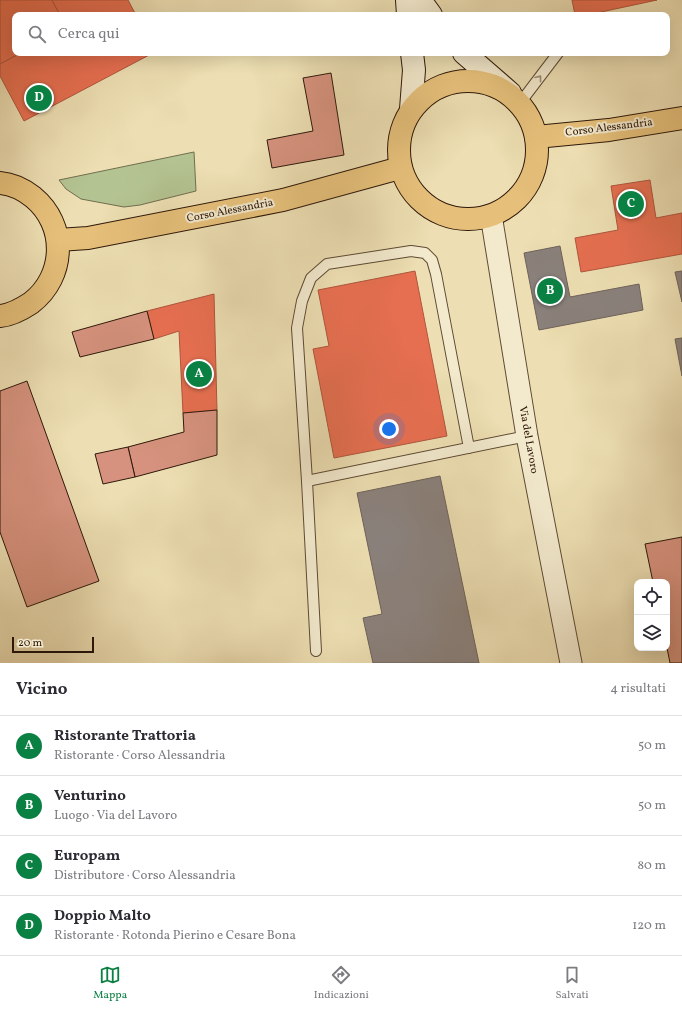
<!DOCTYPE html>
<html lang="it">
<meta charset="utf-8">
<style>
body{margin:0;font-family:Vollkorn,serif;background:#f2f2f3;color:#2b2b33}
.controls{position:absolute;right:12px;bottom:12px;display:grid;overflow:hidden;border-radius:8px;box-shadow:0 4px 16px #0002}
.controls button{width:36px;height:36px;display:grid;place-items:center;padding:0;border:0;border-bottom:1px solid #e1e1e2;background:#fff;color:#2b2b33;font:20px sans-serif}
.scale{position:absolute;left:12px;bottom:10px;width:82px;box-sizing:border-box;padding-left:4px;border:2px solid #2e180a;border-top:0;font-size:11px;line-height:14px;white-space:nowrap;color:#2e180a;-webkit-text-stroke:3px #f3eace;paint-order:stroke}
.you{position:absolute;left:389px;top:429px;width:14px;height:14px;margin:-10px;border:3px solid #fff;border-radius:50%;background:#1a73e8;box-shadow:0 0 0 6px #1a73e833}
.badge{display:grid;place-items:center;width:26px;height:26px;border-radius:50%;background:#0b8043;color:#fff;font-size:13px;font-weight:700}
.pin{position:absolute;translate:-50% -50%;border:2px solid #fff;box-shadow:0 1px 4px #0006}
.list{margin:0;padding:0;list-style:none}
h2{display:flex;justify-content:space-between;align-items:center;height:52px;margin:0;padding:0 16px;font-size:17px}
h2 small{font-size:13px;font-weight:400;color:#7c7c81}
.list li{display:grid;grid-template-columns:26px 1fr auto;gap:12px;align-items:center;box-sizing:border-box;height:60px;padding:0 16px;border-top:1px solid #e1e1e2}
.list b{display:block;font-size:15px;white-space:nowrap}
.list p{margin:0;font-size:13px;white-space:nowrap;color:#7c7c81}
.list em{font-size:13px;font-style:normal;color:#7c7c81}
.icon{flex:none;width:22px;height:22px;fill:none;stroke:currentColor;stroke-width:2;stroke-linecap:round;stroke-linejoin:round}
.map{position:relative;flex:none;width:682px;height:663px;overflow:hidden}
.search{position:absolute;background:#fff;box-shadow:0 4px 16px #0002;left:12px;right:12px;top:12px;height:44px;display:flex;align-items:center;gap:10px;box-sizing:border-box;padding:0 14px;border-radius:8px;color:#7c7c81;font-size:15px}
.sheet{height:292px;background:#fff}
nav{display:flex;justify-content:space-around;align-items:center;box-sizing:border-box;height:56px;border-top:1px solid #e1e1e2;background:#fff;font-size:11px;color:#7c7c81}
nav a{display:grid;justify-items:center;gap:2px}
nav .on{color:#0b8043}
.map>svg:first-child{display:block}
.green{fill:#b3c391;stroke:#706e4e}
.shops{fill:#e76f51;stroke:#b0553c}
.industry{fill:#8a817c;stroke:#6e625a}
.building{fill:#d6927e;stroke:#2e180a}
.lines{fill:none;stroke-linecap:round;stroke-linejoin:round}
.lane-casing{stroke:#5e4a34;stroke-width:12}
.street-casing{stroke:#5e4a34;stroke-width:23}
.secondary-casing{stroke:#2e180a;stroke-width:24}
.primary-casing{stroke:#2e180a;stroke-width:24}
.lane{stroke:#f3eace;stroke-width:10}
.street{stroke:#f3eace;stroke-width:21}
.secondary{stroke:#f3eace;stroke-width:22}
.primary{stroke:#e6c07a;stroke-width:22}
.oneway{stroke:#9a8c76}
.labels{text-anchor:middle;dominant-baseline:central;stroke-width:4;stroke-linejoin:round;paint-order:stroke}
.street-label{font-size:11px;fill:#2e180a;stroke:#f3eace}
</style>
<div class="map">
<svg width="682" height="663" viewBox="0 0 682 663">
<rect width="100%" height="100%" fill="#eddfb3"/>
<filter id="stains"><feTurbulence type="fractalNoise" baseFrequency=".005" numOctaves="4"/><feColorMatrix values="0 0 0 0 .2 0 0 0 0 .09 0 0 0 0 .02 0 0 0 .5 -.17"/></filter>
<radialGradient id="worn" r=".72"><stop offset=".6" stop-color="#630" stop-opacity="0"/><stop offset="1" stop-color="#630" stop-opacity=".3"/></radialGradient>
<path class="green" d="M194,152L196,191L140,205L124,207L81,199L66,189L59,180Z"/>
<g class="shops">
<path d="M0,0H52L60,15H15V53H21L0,64Z"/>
<path d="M52,0H128L136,15H60Z"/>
<path d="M572,0H657L587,15H575Z"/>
<path d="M21,53H153L24,121L0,76V64Z"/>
<path d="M650,180L656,218L682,213V254L581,272L575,238L618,230L611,186Z"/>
<path d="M415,271L447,436L334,458L313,349L329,346L318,290Z"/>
<path d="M214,294L217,410L183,413L179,331L154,339L147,311Z"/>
</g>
<g class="industry">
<path d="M560,246L570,297L639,284L643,310L539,330L524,253Z"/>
<path d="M682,271V302L675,272Z"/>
<path d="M682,338V376L675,339Z"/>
<path d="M440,476L479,663H373L363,618L382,614L357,493Z"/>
</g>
<g class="building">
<path d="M331,73L344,155L272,168L267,140L313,131L303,78Z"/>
<path d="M147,311L154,339L80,357L72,332Z"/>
<path d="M27,381L99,581L27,607L0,532V391Z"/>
<path d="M217,410V455L135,477L128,447L184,432L183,413Z"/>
<path d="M128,447L135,477L103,484L95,454Z"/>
<path d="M682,537V663H670L667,648V582H653L645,544Z"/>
</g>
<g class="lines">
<g class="lane-casing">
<g id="lane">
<path d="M520,103L558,53"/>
<path d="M469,448L436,274L432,260L425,253L411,251L327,264L311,278L302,301L297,328L307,481L527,436"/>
<path d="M307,481L316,651"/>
</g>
</g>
<g class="street-casing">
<path id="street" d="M491,215L527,436L571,663"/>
</g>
<g class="secondary-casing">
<g id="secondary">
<path d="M407,0L408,15"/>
<path d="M420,0L431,15"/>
<path d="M464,53L510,93"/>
<path d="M411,109L414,70L412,53"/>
</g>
</g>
<g class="primary-casing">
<g id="primary">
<circle cx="468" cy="150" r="69"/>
<path d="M536,137L609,130L682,118"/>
<path d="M0,183C12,184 24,190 33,197C67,225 66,276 31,303C22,309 11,315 0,316"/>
<path d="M58,240L88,238L283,200L400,168"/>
</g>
</g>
<use href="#lane" class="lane"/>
<use href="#street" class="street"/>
<use href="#secondary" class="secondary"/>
<use href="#primary" class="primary"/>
</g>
<defs><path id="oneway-chevron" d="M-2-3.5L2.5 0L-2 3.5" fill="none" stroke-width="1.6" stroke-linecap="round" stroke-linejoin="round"/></defs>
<use class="oneway" href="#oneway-chevron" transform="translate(539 78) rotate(-52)"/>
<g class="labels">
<g class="street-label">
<text transform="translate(609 128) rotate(-7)">Corso Alessandria</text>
<text transform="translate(230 211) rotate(-11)">Corso Alessandria</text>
<text transform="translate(528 440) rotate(80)">Via del Lavoro</text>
</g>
</g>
<rect width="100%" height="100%" filter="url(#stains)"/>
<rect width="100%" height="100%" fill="url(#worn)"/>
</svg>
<div class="controls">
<button><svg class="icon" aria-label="locate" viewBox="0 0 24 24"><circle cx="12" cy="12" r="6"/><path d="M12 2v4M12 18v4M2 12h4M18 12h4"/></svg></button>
<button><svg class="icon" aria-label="layers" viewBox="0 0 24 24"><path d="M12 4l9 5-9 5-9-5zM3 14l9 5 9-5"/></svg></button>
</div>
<div class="scale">20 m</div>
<div class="you"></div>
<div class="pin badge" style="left:199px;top:374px">A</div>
<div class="pin badge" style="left:550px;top:291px">B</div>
<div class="pin badge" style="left:631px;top:204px">C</div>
<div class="pin badge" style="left:39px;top:98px">D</div>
<div class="search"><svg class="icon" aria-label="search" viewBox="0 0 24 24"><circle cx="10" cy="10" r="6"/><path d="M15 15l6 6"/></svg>Cerca qui</div>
</div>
<section class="sheet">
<h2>Vicino<small>4 risultati</small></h2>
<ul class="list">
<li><span class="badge">A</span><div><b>Ristorante Trattoria</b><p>Ristorante · Corso Alessandria</p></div><em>50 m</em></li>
<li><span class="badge">B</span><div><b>Venturino</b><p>Luogo · Via del Lavoro</p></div><em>50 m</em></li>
<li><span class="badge">C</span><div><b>Europam</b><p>Distributore · Corso Alessandria</p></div><em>80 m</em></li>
<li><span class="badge">D</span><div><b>Doppio Malto</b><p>Ristorante · Rotonda Pierino e Cesare Bona</p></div><em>120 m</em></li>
</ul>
</section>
<nav>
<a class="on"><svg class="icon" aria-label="map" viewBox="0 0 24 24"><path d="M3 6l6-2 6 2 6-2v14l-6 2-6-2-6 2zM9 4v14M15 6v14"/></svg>Mappa</a>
<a><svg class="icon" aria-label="directions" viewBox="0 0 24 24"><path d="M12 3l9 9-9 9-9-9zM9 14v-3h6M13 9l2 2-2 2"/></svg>Indicazioni</a>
<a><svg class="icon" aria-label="saved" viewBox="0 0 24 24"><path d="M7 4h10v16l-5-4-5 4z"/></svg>Salvati</a>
</nav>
